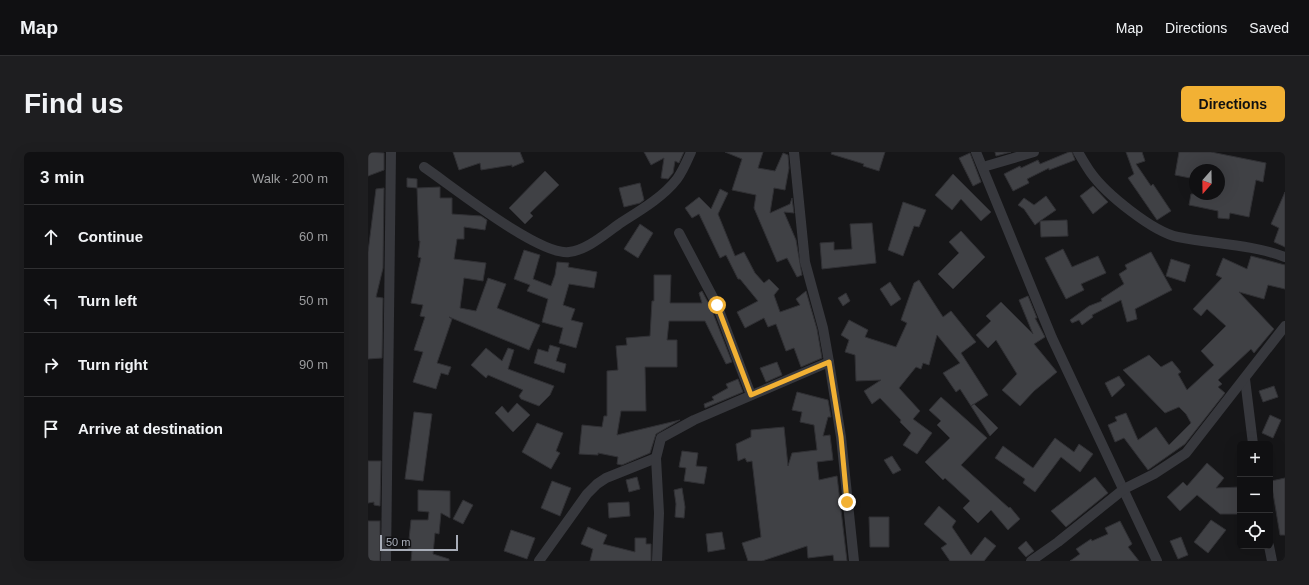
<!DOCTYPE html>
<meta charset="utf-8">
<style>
body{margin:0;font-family:Helvetica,sans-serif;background:#1e1e20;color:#f1f3f6}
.controls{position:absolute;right:12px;bottom:12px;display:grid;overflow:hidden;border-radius:6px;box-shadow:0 4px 16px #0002}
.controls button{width:36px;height:36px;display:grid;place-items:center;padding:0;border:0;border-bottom:1px solid #303032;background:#101012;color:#f1f3f6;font:20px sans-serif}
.compass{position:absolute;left:821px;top:12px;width:36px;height:36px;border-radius:50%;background:#101012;box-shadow:0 4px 16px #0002;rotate:200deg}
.scale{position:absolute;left:12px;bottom:10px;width:78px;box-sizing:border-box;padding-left:4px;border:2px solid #a8adb8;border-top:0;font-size:11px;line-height:14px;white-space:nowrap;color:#a8adb8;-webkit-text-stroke:3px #111113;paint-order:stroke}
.stop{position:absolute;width:12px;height:12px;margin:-9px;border:3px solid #f2b134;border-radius:50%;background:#fff}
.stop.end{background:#f2b134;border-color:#fff;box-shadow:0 1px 4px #0008}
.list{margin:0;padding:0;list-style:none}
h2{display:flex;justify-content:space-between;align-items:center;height:52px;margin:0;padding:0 16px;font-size:17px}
h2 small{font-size:13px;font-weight:400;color:#9c9d9f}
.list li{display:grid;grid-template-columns:26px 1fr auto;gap:12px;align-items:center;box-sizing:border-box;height:64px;padding:0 16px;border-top:1px solid #303032}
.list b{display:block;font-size:15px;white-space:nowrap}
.list em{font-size:13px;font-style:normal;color:#9c9d9f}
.icon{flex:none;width:22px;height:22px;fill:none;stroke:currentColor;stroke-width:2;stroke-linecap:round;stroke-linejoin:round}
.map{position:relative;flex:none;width:917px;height:409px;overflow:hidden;border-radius:6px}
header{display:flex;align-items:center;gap:24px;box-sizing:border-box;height:56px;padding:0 20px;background:#101012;border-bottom:1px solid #303032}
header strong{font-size:19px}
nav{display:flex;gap:22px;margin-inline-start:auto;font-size:14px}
.intro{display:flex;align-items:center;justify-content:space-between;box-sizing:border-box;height:96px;padding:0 24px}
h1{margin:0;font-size:28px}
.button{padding:10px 18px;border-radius:6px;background:#f2b134;color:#111;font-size:14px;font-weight:700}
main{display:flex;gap:24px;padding:0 24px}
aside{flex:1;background:#101012;border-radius:6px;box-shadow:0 4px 16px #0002}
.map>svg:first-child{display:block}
.building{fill:#404145;stroke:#303034}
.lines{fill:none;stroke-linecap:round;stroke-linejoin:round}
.minor{stroke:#37383d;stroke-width:10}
.route{stroke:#f2b134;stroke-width:5}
</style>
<header>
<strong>Map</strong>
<nav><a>Map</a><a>Directions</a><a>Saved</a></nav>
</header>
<div class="intro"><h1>Find us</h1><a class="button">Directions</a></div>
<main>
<aside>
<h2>3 min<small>Walk · 200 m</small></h2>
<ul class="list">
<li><svg class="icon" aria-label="ahead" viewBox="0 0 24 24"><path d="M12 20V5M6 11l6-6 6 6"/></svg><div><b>Continue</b></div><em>60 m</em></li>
<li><svg class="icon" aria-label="left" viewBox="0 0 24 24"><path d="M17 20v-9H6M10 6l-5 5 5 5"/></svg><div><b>Turn left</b></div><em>50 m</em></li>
<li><svg class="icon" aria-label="right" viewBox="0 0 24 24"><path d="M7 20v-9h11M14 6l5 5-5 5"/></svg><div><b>Turn right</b></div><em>90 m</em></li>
<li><svg class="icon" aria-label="arrive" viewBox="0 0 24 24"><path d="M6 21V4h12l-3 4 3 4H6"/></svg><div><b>Arrive at destination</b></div></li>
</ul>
</aside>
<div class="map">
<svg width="917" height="409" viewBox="0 0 917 409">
<rect width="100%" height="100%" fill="#161618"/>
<g class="building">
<path d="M0,0L16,1V18L0,24Z"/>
<path d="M85,0H152L156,10L144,15V13L113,18L112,11L91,18Z"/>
<path d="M276,0H316L311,11L307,9L305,21L300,27L293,26L296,6L283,13Z"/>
<path d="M357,0H395L390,16L407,19L415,1L420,3L421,16L417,38L406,36L402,61L422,52L424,46L426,61L416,60L428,88L434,123L429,125L419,106L409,110L386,56L388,43L364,38L374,7Z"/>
<path d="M464,0H517L511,19L495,14L496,12L463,2Z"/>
<path d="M627,0H643L628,4Z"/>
<path d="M701,0H704L707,8L681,18V16L659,27L661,31L645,39L636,22L652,14L653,16L670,8L672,12Z"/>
<path d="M758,0H774L777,9L768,12L783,34L785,32L803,59L789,68L760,26L766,22Z"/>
<path d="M811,0H843L898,11L895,30L888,28L881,65L862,61L861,67L850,66V59L821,53L823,42H851V18H827V27L807,23Z"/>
<path d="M602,1L613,30L605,34L591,6Z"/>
<path d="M177,19L191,33L162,61L165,64L157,72L141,56Z"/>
<path d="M585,22L623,60L613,69L593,47L584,58L567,43Z"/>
<path d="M39,26L49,27V36L39,35Z"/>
<path d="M272,31L276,48L272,51L256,55L251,36Z"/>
<path d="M725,34L740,50L725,62L712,44Z"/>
<path d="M72,35V46H84V62L113,64L119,68L117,78L96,75V87H89L86,107L118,111L115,129L96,126L92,156L108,159L120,126L138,132L129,156L172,173L161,198L81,165L84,167L69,211L83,215L80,223L73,221L68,237L45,230L55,200L46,198L57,165L52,164L55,153L43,151L53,106L50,105L52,89H51L49,36Z"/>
<path d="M16,36L15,116L8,145L15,146L14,206L0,207V100L8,37Z"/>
<path d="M352,37L360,41L350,62L367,104L376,100L387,121L396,131L401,127L411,137L406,143L412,160L432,153L428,147L438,139L449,177L454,206L433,215L426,196L418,199L408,172L400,175L396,166L377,176L369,160L390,149L372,127H370L358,103L352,106L331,62L324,66L317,56L331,45L343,57Z"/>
<path d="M917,40V95L906,90L911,76L903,72Z"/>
<path d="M678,44L688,58L672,69L699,68L700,84L673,85L672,69L667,73L656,57L650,53L656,46L666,53Z"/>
<path d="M535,50L558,58L551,75L546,74L535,104L520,98Z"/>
<path d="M504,71L508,111L454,117L452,91L466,90V98L484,97L482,72Z"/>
<path d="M272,72L285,81L270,106L256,97Z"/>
<path d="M593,79L617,105L585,137L570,122L591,101L581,90Z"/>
<path d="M695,97L704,115L730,104L738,121L713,132L716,138L698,147L677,106Z"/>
<path d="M156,98L172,103L165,127L183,134L187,123L189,110L201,111L200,115L229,120L226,136L201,132L195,153L207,157L203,168L215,171L208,196L191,191L195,176L174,170L180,147L159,139L162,133L146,127Z"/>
<path d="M783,100L804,138L767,157L769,167L759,170L753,148L724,163L725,165L714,173L711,168L704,171L702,168L721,154L734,149L733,147L756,132L751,122L759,117L757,113Z"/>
<path d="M883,104L917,113V137L900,133L896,147L871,140L906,177L886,201L883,197L850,228L854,232L850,235L857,241L817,292L780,318L756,286L747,290L740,273L749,269L747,265L758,261L770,288L788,275L801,293L823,271L818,262L811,255L797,261L755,218L781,203L793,215L804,209L813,220L810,222L819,238L846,213L833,199L858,174L839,157L833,164L825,157L854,126L848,123L855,106L879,117Z"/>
<path d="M803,107L822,113L817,130L798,124Z"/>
<path d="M286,123H303L302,151H334L331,141L334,139L343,156L364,210L358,212L337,169H301L299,188H309V215H277L278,259H253L249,283L312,268L288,282L282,301L254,313L249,312L250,305L230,301V303L211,302L214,273L234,275L236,264H239V219L250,218L248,194L259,193L258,186L282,184L284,149H286Z"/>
<path d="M551,128L575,165L583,159L608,190L593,201L620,243L603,254L592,237L588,240L575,221L592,211L569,183L561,213L555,211L553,217L548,215L531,236L552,259L545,267L564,281L549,302L535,293L543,281L532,270L533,268L512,246L504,252L496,239L513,228L488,229L487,203L477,200L481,188L473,183L481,168L500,178L497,185L528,195L539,171L533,168L546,131Z"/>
<path d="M522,130L533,147L523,154L512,137Z"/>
<path d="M478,141L482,149L475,154L470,146Z"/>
<path d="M660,144L669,166H667L677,185L666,192L689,220L666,239L652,254L634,238L649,222L628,188L620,196L608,183L623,169L618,164L633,150L665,182L651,148Z"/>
<path d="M182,193L192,196L188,209L198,212L196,221L166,211L170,197L180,200Z"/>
<path d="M118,196L134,209L140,196L146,198L140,217L186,234L182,243L171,254L153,247L151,244L155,238L120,223L118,226L103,213Z"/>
<path d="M409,210L414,223L398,230L392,216Z"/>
<path d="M751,224L757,233L744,245L737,231Z"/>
<path d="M370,227L375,240L337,256L336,252L346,248L344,245L360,236L358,232Z"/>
<path d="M906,234L910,245L895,250L891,239Z"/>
<path d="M429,240L460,248L463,265H460L455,284L462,283L465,308L449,310L451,328L469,324L479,409H466L465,403L440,406L439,394L394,409H380L374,391L393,385L384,309L379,310L377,306L370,309L368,292L383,285V278L416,275L420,314L424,301L449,298L446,273L432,270L434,260L424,258Z"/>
<path d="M573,245L619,286L593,313L641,356L642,355L652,367L640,378L623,358L610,371L595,356L602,349L577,326L575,328L557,310L582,286L569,273L573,269L561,258Z"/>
<path d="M149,251L162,263L145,280L127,261L134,254L140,261Z"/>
<path d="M606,252L630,276L622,284L603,254Z"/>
<path d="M46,260L64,262L55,329L37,327Z"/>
<path d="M902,263L913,268L905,286L894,281Z"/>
<path d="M169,271L195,281L188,299L192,301L183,317L154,300Z"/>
<path d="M687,286L706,300L711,292L725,302L712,320L693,305L667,340L655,331L657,327L627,306L635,294L665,316Z"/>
<path d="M314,299L330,301L328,314L339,315L336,332L316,329L318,316L311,315Z"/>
<path d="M524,304L533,318L525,322L516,308Z"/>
<path d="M0,309H13L12,354L6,353V350L0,351Z"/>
<path d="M839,311L856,326L848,336L872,335V362H852L829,343L812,359L799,345L815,330L819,334Z"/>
<path d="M269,325L272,337L261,340L258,328Z"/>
<path d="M727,325L740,341L698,375L683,359Z"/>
<path d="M917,326V383H912L903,329Z"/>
<path d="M184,329L203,336L192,364L173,356Z"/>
<path d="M314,336L317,355L316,366L307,365L308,352L306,338Z"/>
<path d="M50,338L82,339V366L73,361L71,382L67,381L65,402L81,407V409H43L44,398L40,397L43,368H60L61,360L50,359Z"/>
<path d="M95,348L105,353L95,372L85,367Z"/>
<path d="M261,350L262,364L241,366L240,351Z"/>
<path d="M571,354L588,369L584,375L603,403L617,385L628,394L616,409H582L573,396L579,392L556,372Z"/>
<path d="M501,365H521V395H502Z"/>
<path d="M843,368L858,378L840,401L826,390Z"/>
<rect x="0" y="369" width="12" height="40"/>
<path d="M752,369L764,392L760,395L771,409H702L712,402L708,397L723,387L724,389L740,382L737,376Z"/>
<path d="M220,375L239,383L235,392L267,400V386H278V392H283V409H222L225,397L213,392Z"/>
<path d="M143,378L167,386L159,407L136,399Z"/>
<path d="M354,380L357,397L340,400L338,382Z"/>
<path d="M813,385L820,403L810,407L802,389Z"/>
<path d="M658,389L666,399L658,405L650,396Z"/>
</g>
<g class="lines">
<g class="minor">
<path d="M426,0L437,110L455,176L461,210L473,285L486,409"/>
<path d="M608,0L684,186L789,409"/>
<path d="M710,0C714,7 718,14 723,21C738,42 785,80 810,85C845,92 883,92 917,105"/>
<path d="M56,15C84,34 171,104 201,100C220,98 239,80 254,70C273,58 295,45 309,27C315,19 319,9 323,0"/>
<path d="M615,15L666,0"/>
<path d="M311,81L349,153L383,243"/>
<path d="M877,227L885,292"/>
<path d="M901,394L904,409"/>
<path d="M18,409L23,0"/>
<path d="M171,409L219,342L229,332L238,326L288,306"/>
<path d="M289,409L291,361L288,306L293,286L326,268L461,210"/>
<path d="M663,409L690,390L756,337L786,322L818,301L917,174"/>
</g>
</g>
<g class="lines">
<path class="route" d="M349,153L383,243L461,210L473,285L479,350"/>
</g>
</svg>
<div class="controls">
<button>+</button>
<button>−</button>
<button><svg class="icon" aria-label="locate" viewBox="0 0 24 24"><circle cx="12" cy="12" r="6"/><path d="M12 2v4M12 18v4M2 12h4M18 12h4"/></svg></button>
</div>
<svg class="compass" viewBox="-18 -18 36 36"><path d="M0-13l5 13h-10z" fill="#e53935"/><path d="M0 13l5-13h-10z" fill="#9c9d9f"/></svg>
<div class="scale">50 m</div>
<div class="stop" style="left:349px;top:153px"></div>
<div class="stop end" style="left:479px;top:350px"></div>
</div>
</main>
